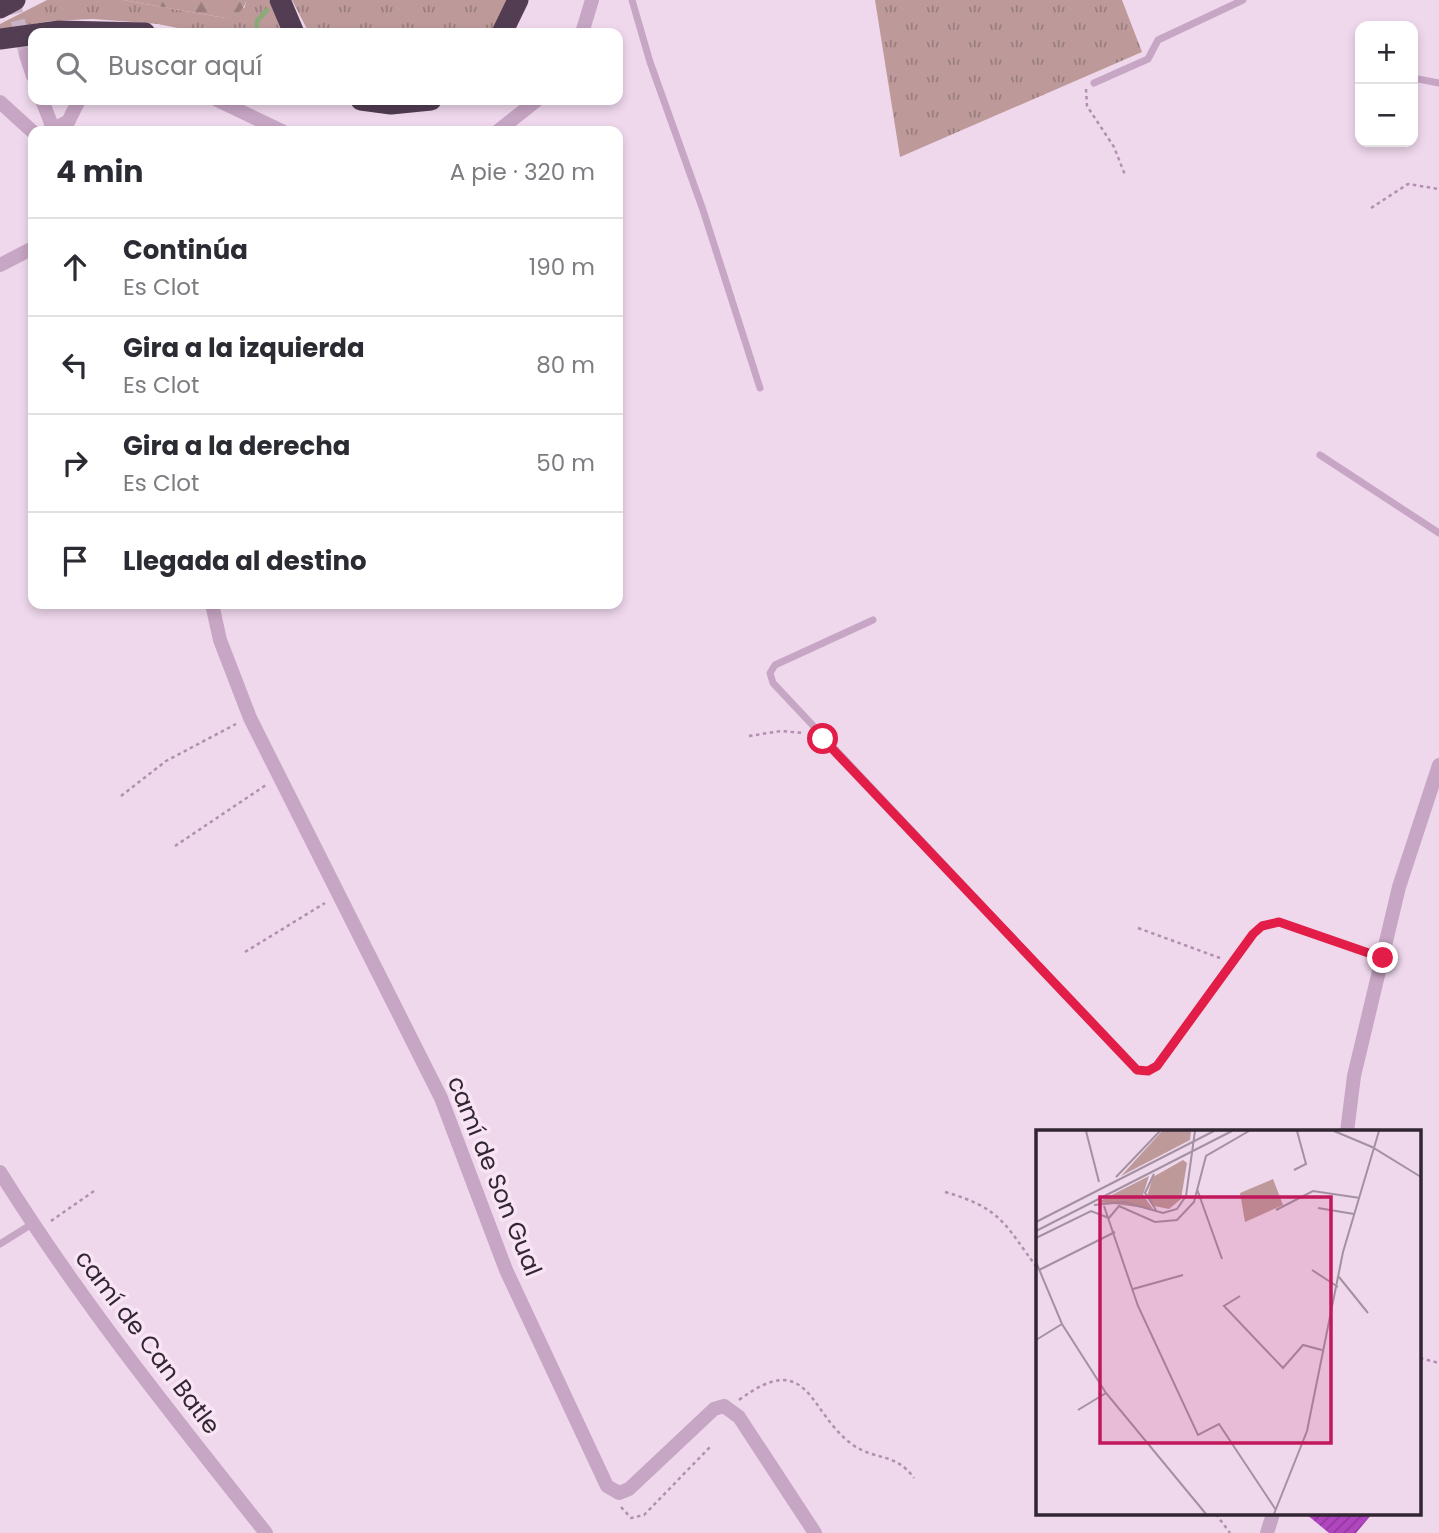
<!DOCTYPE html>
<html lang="es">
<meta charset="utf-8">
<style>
body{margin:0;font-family:Poppins,sans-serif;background:#f7f7f7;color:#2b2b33}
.controls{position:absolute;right:21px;top:21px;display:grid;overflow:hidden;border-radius:14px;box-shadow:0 4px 10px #0003}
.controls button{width:63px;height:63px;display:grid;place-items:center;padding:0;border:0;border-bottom:2px solid #e1e1e2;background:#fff;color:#2b2b33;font:35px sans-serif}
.stop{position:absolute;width:21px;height:21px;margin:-16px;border:5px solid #e11d48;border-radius:50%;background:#fff}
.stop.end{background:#e11d48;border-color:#fff;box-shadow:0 2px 7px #0008}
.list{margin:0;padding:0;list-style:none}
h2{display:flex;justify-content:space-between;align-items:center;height:91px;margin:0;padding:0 28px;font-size:30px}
h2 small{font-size:23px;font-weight:400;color:#7c7c81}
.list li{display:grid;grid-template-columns:46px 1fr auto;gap:21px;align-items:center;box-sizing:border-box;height:98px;padding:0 28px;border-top:2px solid #e1e1e2}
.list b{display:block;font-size:26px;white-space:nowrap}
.list p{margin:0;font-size:23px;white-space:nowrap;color:#7c7c81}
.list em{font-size:23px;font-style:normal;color:#7c7c81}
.icon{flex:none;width:38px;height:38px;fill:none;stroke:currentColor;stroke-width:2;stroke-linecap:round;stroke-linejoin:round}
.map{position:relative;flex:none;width:1439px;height:1533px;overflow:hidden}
.search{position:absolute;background:#fff;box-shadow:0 4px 10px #0003;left:28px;top:28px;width:595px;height:77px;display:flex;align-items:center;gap:18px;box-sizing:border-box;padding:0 24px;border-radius:14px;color:#7c7c81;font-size:26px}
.panel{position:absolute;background:#fff;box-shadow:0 4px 10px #0003;left:28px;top:126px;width:595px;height:483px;border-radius:14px}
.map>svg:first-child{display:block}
.grass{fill:url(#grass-tufts)}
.forest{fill:url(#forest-firs)}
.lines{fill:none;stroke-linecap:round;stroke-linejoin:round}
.stream{stroke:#89ab78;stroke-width:4.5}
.building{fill:url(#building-hatch)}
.minor-tunnel{stroke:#c9b4c7;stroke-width:14;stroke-dasharray:14 7;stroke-linecap:butt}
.path{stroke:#b28fb0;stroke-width:2.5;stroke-dasharray:3.5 3.5;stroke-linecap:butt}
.service{stroke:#c7a5c4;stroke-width:7}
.minor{stroke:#c7a5c4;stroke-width:14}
.motorway{stroke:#523d53;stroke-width:21}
.route{stroke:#e11d48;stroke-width:9}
.labels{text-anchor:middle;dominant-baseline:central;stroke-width:7;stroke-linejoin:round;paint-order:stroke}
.street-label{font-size:24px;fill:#322633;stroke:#f8e4f4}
.inset-road{fill:none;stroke:#a391a2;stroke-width:2}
.view{fill:#c2185b;fill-opacity:0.15;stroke:#c2185b;stroke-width:3.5}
.inset-edge{fill:none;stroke:#322633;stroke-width:3.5}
</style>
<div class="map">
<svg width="1439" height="1533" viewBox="0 0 1439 1533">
<defs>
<pattern id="grass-tufts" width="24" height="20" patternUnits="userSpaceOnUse" patternTransform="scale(1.75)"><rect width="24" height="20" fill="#bd999a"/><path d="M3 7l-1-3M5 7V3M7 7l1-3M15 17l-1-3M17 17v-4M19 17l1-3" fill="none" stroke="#9a7d7e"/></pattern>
<pattern id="forest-firs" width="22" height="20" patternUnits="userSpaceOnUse" patternTransform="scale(1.75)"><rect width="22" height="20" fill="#bd999a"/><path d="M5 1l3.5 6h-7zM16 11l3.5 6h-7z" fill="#9a7d7e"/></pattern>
<pattern id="building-hatch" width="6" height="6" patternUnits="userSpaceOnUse" patternTransform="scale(1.75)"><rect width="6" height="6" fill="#b145c0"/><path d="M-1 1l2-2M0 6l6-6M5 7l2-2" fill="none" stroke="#91399d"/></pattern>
</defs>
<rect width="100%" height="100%" fill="#efd8ec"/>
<g class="grass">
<path d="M47,0H123L225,18L245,7L246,0H269L285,33H202L158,24L93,19L51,21L0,30V24Z"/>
<path d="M292,0H509L492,33H309Z"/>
<path d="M875,0H1122L1142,52L900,157Z"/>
</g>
<path class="forest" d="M123,0H246V1C244,11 235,16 225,18Z"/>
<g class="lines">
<path class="stream" d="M257,33V21L267,10"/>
</g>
<path class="building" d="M1306,1514H1372L1356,1533H1329Z"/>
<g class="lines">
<path class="minor-tunnel" d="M13,0L26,55"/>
<g class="path">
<path d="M1086,89L1087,106L1114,147L1125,175"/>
<path d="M1371,208L1408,184L1439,189"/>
<path d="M749,736L781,731L803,733"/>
<path d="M121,796L166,761L236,724"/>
<path d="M175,846L266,785"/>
<path d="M1138,928L1220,958"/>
<path d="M245,952L325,903"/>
<path d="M945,1192C1002,1208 1005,1225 1038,1269"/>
<path d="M51,1221L94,1191"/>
<path d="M1420,1358L1439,1363"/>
<path d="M739,1400C810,1347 808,1413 853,1445C876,1461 895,1452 914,1478"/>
<path d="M621,1507L631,1518L644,1515L710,1447"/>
<path d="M1216,1514L1230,1533"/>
</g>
<g class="service">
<path d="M632,0L650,62L703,210L760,388"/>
<path d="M1413,78L1439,83"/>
<path d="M1094,83L1148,59L1158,40L1243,0"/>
<path d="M1320,455L1439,533"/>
<path d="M873,620L775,665L770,673L773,683L1137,1070L1148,1071L1157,1066L1253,934L1262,926L1279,922L1383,958"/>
<path d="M0,1244L32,1224"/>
</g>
<g class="minor">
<path d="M582,33L592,0"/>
<path d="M26,55L33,76"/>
<path d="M42,100L54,131"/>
<path d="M217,100L282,131"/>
<path d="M0,102L33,132"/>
<path d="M48,131L68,122L79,100"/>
<path d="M498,131L537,100"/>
<path d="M0,265L33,248"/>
<path d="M212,604L220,640L250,718L441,1098L506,1270L607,1486L619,1493L629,1489L714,1409L724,1406L739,1417L815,1533"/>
<path d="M1347,1132L1354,1076L1399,887L1439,765"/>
<path d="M0,1172C79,1299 173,1416 266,1533"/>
<path d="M1267,1533L1273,1514"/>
</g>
<g class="motorway">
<path d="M280,0L294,33"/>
<path d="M0,8L15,0"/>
<path d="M502,33L518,0"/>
<path d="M0,39L59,31L145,33"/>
<path d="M361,100L391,104L431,100"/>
</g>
</g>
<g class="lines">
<path class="route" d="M823,739L1137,1070L1148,1071L1157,1066L1253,934L1262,926L1279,922L1383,958"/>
</g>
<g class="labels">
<g class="street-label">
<text transform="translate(495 1176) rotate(68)">camí de Son Gual</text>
<text transform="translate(148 1342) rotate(53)">camí de Can Batle</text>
</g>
</g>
<g transform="translate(1036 1130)">
<rect width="385" height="385" fill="#efd8ec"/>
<path d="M126,1H155L154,10L85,46ZM147,30L151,33L145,69L133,79L118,76L111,66L117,47ZM113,46L107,65L117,79L62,72ZM237,49L247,75L209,92L204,63Z" fill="#bd999a"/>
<path class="inset-road" d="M50,1L63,52M298,1L336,17L385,47M258,40L270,34L261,1M118,44L109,63L120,80M80,47L124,1M161,59L186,129M58,75L88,72L127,83L141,79L150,66L159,1M68,76L102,176L162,305L183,294L240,380M282,78L318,84M240,80L277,61L324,68M0,92L178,1M0,101L196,1M0,108L55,81L73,88L83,76L119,92L141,90L158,72L170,26L213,1M0,132L26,194L70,263L170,384M3,140L79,102M276,140L302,157M303,147L332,183M97,159L147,145M204,166L188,176L247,238L267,215L286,220M0,210L26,194M42,280L70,263M238,384L271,301L307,122L343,1"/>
<path class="view" d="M64,67H295V313H64Z"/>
<rect width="385" height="385" class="inset-edge"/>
</g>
</svg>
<div class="controls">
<button>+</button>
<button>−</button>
</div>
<div class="stop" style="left:823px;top:739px"></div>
<div class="stop end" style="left:1383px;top:958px"></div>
<div class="search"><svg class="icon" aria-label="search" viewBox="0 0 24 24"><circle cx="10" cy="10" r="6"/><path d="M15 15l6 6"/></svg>Buscar aquí</div>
<section class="panel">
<h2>4 min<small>A pie · 320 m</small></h2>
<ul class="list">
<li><svg class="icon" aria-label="ahead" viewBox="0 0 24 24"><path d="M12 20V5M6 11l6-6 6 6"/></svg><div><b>Continúa</b><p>Es Clot</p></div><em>190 m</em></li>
<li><svg class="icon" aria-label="left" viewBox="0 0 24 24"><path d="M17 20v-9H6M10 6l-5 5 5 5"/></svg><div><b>Gira a la izquierda</b><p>Es Clot</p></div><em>80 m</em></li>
<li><svg class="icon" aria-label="right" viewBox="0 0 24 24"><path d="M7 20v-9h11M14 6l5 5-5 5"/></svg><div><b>Gira a la derecha</b><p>Es Clot</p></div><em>50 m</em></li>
<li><svg class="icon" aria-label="arrive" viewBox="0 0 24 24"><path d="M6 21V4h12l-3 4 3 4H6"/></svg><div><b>Llegada al destino</b></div></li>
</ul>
</section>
</div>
